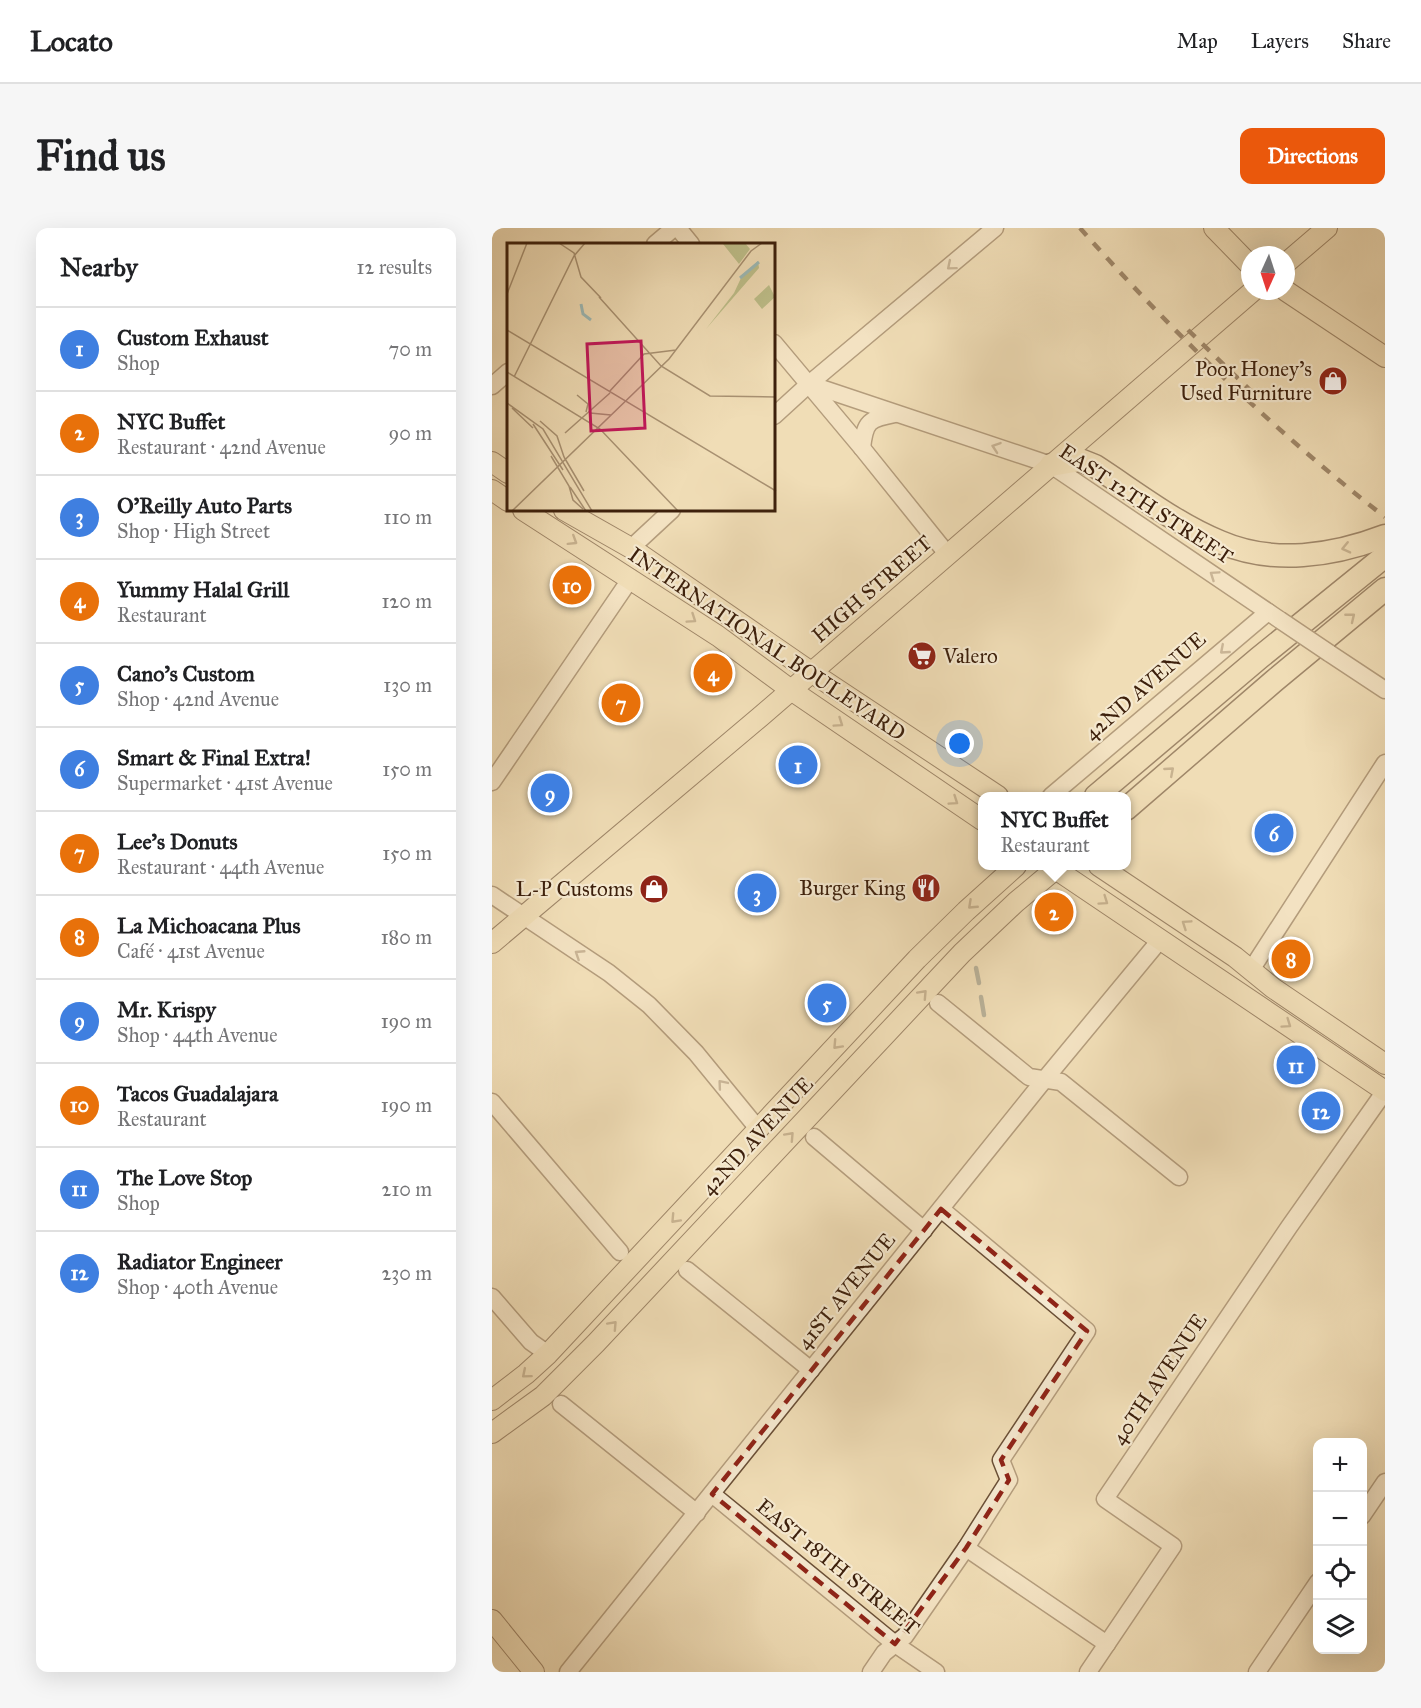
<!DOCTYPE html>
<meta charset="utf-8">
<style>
body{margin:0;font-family:"IM FELL Great Primer",serif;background:#f6f6f6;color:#202124}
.controls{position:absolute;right:18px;bottom:18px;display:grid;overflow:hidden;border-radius:12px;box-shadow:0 6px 24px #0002}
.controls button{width:54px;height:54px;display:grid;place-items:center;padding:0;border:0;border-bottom:2px solid #e0e0e0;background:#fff;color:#202124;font:30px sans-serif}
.compass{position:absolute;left:749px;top:18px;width:54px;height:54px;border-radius:50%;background:#fff;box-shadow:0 6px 24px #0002;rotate:183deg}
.you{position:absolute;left:468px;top:516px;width:21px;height:21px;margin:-15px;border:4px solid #fff;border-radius:50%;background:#1a73e8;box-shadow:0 0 0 9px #1a73e833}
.badge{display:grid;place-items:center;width:39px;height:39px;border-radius:50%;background:#ea580c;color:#fff;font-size:20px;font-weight:700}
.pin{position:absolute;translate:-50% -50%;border:3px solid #fff;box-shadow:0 2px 6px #0006}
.popup{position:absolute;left:486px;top:564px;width:153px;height:78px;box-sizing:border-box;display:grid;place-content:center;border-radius:12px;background:#fff;filter:drop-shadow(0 2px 4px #0005);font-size:20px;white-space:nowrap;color:#757577}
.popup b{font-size:22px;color:#202124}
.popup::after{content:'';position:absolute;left:50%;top:100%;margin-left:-12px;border:12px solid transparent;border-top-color:#fff}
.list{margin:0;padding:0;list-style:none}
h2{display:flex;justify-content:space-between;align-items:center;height:78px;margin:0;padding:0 24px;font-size:26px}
h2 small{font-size:20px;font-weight:400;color:#757577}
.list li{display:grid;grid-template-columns:39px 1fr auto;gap:18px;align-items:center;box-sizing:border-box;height:84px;padding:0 24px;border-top:2px solid #e0e0e0}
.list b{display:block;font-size:22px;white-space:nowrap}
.list p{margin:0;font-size:20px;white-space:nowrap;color:#757577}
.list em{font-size:20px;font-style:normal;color:#757577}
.icon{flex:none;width:33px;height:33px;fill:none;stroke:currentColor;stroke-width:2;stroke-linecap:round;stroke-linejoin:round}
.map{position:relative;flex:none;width:893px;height:1444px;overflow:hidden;border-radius:12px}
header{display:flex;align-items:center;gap:36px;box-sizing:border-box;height:84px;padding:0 30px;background:#fff;border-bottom:2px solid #e0e0e0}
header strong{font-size:28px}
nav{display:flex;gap:33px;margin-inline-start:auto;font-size:21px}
.intro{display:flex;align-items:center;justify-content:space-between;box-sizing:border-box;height:144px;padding:0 36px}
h1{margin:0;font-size:42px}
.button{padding:15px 27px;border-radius:12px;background:#ea580c;color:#fff;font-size:21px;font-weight:700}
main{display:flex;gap:36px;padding:0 36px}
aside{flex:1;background:#fff;border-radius:12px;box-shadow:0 6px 24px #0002}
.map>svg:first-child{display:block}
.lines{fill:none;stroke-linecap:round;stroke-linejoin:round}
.stream{stroke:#777c73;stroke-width:4.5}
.minor-casing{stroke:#6a4f36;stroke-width:19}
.major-casing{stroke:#3d200c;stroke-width:22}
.highway-casing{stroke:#3d200c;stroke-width:25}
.minor{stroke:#f5e9d0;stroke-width:16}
.major{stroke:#f0ddb6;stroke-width:20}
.highway{stroke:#f0ddb6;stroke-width:22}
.rail{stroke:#3d200c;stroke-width:4.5;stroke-dasharray:10 10;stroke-linecap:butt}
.minor-bridge-casing{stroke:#6a4f36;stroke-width:19;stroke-linecap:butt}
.minor-bridge{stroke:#f5e9d0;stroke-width:16}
.oneway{stroke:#99846e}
.oneway2{stroke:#967e61}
.marked{fill:none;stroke:#8f2418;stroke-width:4.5;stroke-dasharray:12 8;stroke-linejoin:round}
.labels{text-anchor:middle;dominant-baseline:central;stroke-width:4.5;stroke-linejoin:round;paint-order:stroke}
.poi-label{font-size:21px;fill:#3d200c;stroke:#f5e9d0;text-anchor:end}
.street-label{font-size:21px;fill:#3d200c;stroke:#f5e9d0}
.inset-river{fill:none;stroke:#9dbab7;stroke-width:3}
.inset-road{fill:none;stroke:#a89172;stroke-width:1.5}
.view{fill:#c2185b;fill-opacity:0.15;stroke:#c2185b;stroke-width:3}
.inset-edge{fill:none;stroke:#3d200c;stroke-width:3}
</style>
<header>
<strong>Locato</strong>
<nav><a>Map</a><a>Layers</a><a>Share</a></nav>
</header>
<div class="intro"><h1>Find us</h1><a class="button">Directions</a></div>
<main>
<aside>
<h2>Nearby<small>12 results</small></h2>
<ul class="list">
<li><span class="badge" style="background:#3f7fe0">1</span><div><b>Custom Exhaust</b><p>Shop</p></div><em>70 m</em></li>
<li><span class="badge" style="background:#e8710a">2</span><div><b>NYC Buffet</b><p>Restaurant · 42nd Avenue</p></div><em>90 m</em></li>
<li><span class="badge" style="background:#3f7fe0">3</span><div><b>O'Reilly Auto Parts</b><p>Shop · High Street</p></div><em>110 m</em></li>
<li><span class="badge" style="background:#e8710a">4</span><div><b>Yummy Halal Grill</b><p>Restaurant</p></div><em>120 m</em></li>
<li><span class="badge" style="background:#3f7fe0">5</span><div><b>Cano's Custom</b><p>Shop · 42nd Avenue</p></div><em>130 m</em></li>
<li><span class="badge" style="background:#3f7fe0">6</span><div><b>Smart &amp; Final Extra!</b><p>Supermarket · 41st Avenue</p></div><em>150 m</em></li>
<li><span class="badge" style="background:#e8710a">7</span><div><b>Lee's Donuts</b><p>Restaurant · 44th Avenue</p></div><em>150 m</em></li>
<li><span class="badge" style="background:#e8710a">8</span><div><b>La Michoacana Plus</b><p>Café · 41st Avenue</p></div><em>180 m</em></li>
<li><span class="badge" style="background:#3f7fe0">9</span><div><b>Mr. Krispy</b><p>Shop · 44th Avenue</p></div><em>190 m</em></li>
<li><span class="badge" style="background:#e8710a">10</span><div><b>Tacos Guadalajara</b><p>Restaurant</p></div><em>190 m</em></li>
<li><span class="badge" style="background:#3f7fe0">11</span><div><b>The Love Stop</b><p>Shop</p></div><em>210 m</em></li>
<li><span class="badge" style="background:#3f7fe0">12</span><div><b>Radiator Engineer</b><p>Shop · 40th Avenue</p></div><em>230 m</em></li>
</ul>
</aside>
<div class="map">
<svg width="893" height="1444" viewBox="0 0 893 1444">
<rect width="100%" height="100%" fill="#f0ddb6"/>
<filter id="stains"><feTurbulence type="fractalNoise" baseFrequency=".00333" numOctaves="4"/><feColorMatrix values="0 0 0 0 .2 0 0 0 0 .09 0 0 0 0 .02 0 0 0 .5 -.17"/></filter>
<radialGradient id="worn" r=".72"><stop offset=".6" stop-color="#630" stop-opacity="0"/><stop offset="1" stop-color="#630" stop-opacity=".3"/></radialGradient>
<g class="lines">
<g class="stream">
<path d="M484,740L487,755"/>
<path d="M489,769L492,787"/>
</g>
<g class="minor-casing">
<g id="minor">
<path d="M186,0L199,16"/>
<path d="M163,16L182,0"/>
<path d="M282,115L370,220L456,327"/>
<path d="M317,156L559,237L788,392"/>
<path d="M0,158L16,144"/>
<path d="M282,188L317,156L503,0"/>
<path d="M370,220C373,193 377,191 403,186"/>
<path d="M139,320L180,282"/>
<path d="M837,425L893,462"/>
<path d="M0,554L139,350"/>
<path d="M559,568L776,384"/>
<path d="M0,667L117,745L157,777L204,825L267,902"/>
<path d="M759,742L893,535"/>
<path d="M446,775L537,849L569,854L687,949"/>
<path d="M0,874L128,1024"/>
<path d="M322,909L432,1002"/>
<path d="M195,1042L319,1142"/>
<path d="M0,1069L39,1114L56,1126"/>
<path d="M69,1176L205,1285"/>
<path d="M220,1266L403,1416L444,1444"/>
<path d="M870,1288L893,1254"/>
<path d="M474,1320L615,1416"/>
<path d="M76,1444L553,851L668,712"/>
<path d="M379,1444L392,1425L413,1408L474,1320L517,1252L509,1232L595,1103L449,981"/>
<path d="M596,1444L681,1318L613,1271L797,999L893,863"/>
<path d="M765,1444L826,1354"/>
</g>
</g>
<g class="major-casing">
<g id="major">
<path d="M722,0L758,37"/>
<path d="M794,35L835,0"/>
<path d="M794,63L893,129"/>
<path d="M0,234L16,245"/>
<path d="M0,262L16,273"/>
<path d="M31,282L226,408L299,462L490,592"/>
<path d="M72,282L139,320L319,444L506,568"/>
<path d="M559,638L893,863"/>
<path d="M607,638L743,729L781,760L893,836"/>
<path d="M0,715L268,489L761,63"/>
<path d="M0,1172L34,1146L56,1126L425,731L474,683L524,638"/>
<path d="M0,1205L51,1168L104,1115L470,725L524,674L567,638"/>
<path d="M0,1392L42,1444"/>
</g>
</g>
<g class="highway-casing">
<g id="highway">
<path d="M559,237L588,232L603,238C643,264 684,296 728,314C781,337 841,328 893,308"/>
<path d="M604,568L767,430L893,328"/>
<path d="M634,581L782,453L893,361"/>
</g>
</g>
<use href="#minor" class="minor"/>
<use href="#major" class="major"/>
<use href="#highway" class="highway"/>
<g class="rail">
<path d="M588,0C681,105 782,203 893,289"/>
<path d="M696,102L761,165"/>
</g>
<g class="minor-bridge-casing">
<path id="minor-bridge" d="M788,392L837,425"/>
</g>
<use href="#minor-bridge" class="minor-bridge"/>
</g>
<defs><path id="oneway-chevron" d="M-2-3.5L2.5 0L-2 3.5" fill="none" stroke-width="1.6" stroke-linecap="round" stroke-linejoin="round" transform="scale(1.5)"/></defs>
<g class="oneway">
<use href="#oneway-chevron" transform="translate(459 38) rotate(140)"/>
<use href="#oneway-chevron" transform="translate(504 219) rotate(-161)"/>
<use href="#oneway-chevron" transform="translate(722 347) rotate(-146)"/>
<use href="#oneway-chevron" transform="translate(732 422) rotate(139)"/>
<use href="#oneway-chevron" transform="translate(87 726) rotate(-147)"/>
<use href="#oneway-chevron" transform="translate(230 856) rotate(-130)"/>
</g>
<g class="oneway2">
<use href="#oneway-chevron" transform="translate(81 313) rotate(32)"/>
<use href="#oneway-chevron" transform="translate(854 320) rotate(167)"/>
<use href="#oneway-chevron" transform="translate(859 389) rotate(-39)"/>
<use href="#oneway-chevron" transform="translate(200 391) rotate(34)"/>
<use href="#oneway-chevron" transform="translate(347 495) rotate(34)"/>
<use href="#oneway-chevron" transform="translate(678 543) rotate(-41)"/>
<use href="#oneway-chevron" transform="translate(462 573) rotate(34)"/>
<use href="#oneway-chevron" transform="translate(612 673) rotate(35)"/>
<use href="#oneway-chevron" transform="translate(480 677) rotate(137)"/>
<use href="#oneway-chevron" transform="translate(694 696) rotate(-146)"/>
<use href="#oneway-chevron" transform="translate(431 766) rotate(-47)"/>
<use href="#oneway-chevron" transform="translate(795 796) rotate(35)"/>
<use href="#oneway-chevron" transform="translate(345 817) rotate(133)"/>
<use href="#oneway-chevron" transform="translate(298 908) rotate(-47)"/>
<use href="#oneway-chevron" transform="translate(183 991) rotate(133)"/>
<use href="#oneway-chevron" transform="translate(121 1097) rotate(-47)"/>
<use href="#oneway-chevron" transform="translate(34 1146) rotate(140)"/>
</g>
<path d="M0 0H893V1444H0ZM449,981L595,1103L509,1232L517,1252L474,1320L403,1416L220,1266Z" fill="#f0ddb6" fill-opacity=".55" fill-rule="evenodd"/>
<path class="marked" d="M449,981L595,1103L509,1232L517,1252L474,1320L403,1416L220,1266Z"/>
<defs>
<g id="shop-disc" transform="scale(1.5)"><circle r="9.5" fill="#8f2418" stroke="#f5e9d0"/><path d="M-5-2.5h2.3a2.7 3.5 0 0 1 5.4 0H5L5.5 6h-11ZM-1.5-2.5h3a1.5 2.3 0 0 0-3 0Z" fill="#fff"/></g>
<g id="supermarket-disc" transform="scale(1.5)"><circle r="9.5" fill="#8f2418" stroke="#f5e9d0"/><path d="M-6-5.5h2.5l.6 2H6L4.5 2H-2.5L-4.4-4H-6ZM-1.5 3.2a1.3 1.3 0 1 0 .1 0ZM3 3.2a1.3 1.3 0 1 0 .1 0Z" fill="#fff"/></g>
<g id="restaurant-disc" transform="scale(1.5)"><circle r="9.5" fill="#8f2418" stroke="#f5e9d0"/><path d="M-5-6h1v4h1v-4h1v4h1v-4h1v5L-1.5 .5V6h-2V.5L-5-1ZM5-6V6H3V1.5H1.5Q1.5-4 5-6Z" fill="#fff"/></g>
</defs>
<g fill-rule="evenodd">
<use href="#shop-disc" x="841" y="153"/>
<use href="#supermarket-disc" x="430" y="428"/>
<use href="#restaurant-disc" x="434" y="660"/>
<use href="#shop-disc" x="162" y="661"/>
</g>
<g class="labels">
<g class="poi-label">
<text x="820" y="141">Poor Honey's<tspan x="820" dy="24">Used Furniture</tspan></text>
<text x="451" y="428" text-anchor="start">Valero</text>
<text x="413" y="660">Burger King</text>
<text x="141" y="661">L-P Customs</text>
</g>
<g class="street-label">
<text transform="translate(654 276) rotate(33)">EAST 12TH STREET</text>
<text transform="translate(380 361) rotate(-41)">HIGH STREET</text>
<text transform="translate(275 416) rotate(34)">INTERNATIONAL BOULEVARD</text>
<text transform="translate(653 458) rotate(-41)">42ND AVENUE</text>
<text transform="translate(265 908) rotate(-47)">42ND AVENUE</text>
<text transform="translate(354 1063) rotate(-51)">41ST AVENUE</text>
<text transform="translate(667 1151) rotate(-56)">40TH AVENUE</text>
<text transform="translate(346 1339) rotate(39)">EAST 18TH STREET</text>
</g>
</g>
<g transform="translate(15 15)">
<rect width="268" height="268" fill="#f0ddb6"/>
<path d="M238,0L243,6L232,21L216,1ZM251,18L252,25L199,86L227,50L234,35ZM262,42L268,54L255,66L247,56Z" fill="#bebf8a"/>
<path class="inset-river" d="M233,35L252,19M74,61L76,71L84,77"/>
<path class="inset-road" d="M52,0L67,10L74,34L94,55M0,51L20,0M92,54L154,123L203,153L269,154M0,87L269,248M0,129L93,186L171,268M7,134L67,13L78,0M102,149L137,111L169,107M70,152L81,161L79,169M0,160L36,186L85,268M5,165L26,185M83,170L104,172M33,178L50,193L57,214M26,181L56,227M58,190L103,150M44,213L62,243L66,257L76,266M57,214L77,248M63,244L79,268M5,268L162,116L244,8L255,0"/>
<path class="view" d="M134,98L138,185L84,188L80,101Z"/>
<rect width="268" height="268" class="inset-edge"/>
</g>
<rect width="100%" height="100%" filter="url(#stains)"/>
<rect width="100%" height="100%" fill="url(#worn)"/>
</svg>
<div class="controls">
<button>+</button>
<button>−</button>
<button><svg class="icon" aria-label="locate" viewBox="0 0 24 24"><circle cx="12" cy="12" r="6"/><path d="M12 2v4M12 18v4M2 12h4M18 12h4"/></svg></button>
<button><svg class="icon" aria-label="layers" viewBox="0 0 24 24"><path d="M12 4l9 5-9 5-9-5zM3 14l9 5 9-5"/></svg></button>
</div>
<svg class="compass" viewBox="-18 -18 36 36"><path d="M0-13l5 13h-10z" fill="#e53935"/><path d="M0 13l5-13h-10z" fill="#757577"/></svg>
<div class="you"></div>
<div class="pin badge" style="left:306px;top:537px;background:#3f7fe0">1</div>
<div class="pin badge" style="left:562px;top:684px;background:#e8710a">2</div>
<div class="popup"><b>NYC Buffet</b>Restaurant</div>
<div class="pin badge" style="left:265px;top:665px;background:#3f7fe0">3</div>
<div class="pin badge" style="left:221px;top:445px;background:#e8710a">4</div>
<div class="pin badge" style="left:335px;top:775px;background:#3f7fe0">5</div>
<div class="pin badge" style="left:782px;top:605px;background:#3f7fe0">6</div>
<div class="pin badge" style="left:129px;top:475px;background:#e8710a">7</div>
<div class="pin badge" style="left:799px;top:731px;background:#e8710a">8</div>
<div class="pin badge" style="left:58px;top:565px;background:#3f7fe0">9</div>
<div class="pin badge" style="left:80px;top:357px;background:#e8710a">10</div>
<div class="pin badge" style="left:804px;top:837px;background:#3f7fe0">11</div>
<div class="pin badge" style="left:829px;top:883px;background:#3f7fe0">12</div>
</div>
</main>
